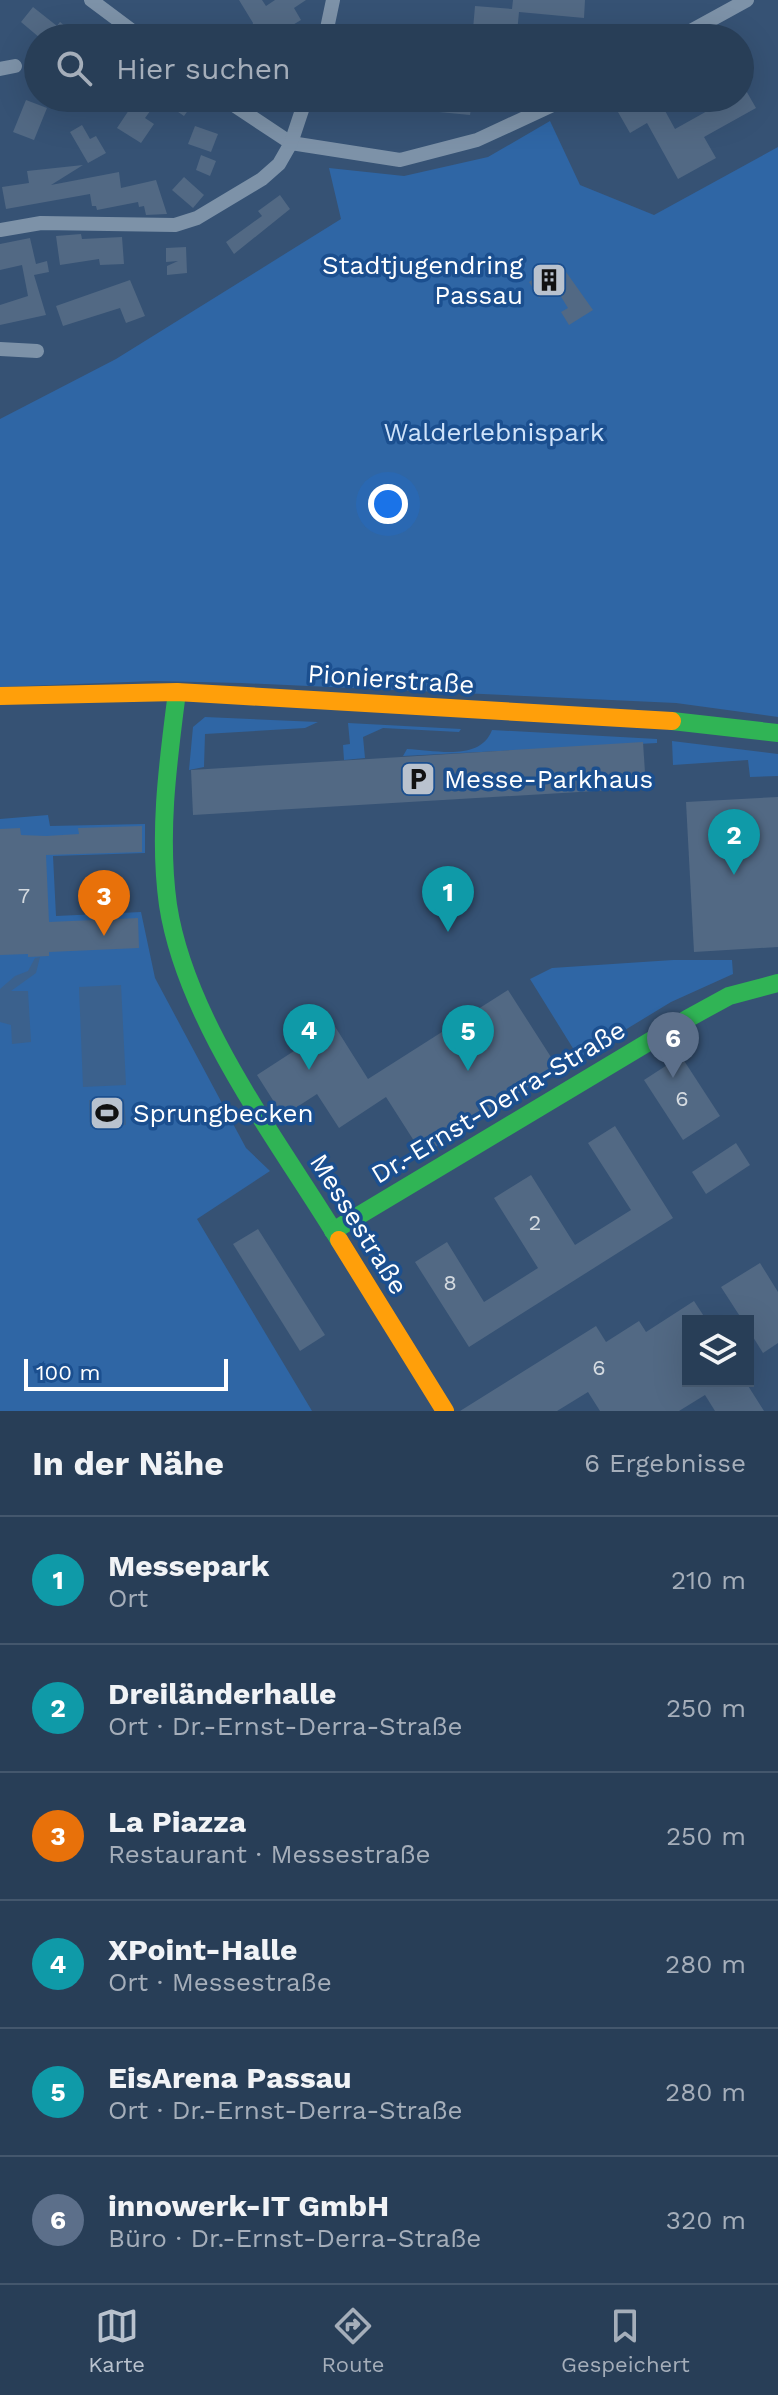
<!DOCTYPE html>
<html lang="de">
<meta charset="utf-8">
<style>
body{margin:0;font-family:"Work Sans",sans-serif;background:#30455d;color:#f1f3f6}
.controls{position:absolute;right:24px;bottom:24px;display:grid;overflow:hidden;border-radius:0px;box-shadow:0 8px 32px #0002}
.controls button{width:72px;height:72px;display:grid;place-items:center;padding:0;border:0;border-bottom:2px solid #44576d;background:#283e57;color:#f1f3f6;font:40px sans-serif}
.scale{position:absolute;left:24px;bottom:20px;width:204px;box-sizing:border-box;padding-left:8px;border:4px solid #fff;border-top:0;font-size:22px;line-height:28px;white-space:nowrap;color:#fff;-webkit-text-stroke:6px #1b4f8f;paint-order:stroke}
.you{position:absolute;left:388px;top:504px;width:28px;height:28px;margin:-20px;border:6px solid #fff;border-radius:50%;background:#1a73e8;box-shadow:0 0 0 12px #1a73e833}
.badge{display:grid;place-items:center;width:52px;height:52px;border-radius:50%;background:#b9c2ce;color:#fff;font-size:26px;font-weight:700}
.pin{position:absolute;translate:-50% -66px;filter:drop-shadow(0 2px 4px #0008)}
.pin::after{content:'';position:absolute;top:42px;width:28px;height:24px;background:inherit;clip-path:polygon(0 0,100% 0,50% 100%)}
.list{margin:0;padding:0;list-style:none}
h2{display:flex;justify-content:space-between;align-items:center;height:104px;margin:0;padding:0 32px;font-size:34px}
h2 small{font-size:26px;font-weight:400;color:#a5aeba}
.list li{display:grid;grid-template-columns:52px 1fr auto;gap:24px;align-items:center;box-sizing:border-box;height:128px;padding:0 32px;border-top:2px solid #44576d}
.list b{display:block;font-size:30px;white-space:nowrap}
.list p{margin:0;font-size:26px;white-space:nowrap;color:#a5aeba}
.list em{font-size:26px;font-style:normal;color:#a5aeba}
.icon{flex:none;width:44px;height:44px;fill:none;stroke:currentColor;stroke-width:2;stroke-linecap:round;stroke-linejoin:round}
.map{position:relative;flex:none;width:778px;height:1411px;overflow:hidden}
.search{position:absolute;background:#283e57;box-shadow:0 8px 32px #0002;left:24px;right:24px;top:24px;height:88px;display:flex;align-items:center;gap:20px;box-sizing:border-box;padding:0 28px;border-radius:44px;color:#a5aeba;font-size:30px}
.sheet{height:872px;background:#283e57}
nav{display:flex;justify-content:space-around;align-items:center;box-sizing:border-box;height:112px;border-top:2px solid #44576d;background:#283e57;font-size:22px;color:#a5aeba}
nav a{display:grid;justify-items:center;gap:4px}
nav .on{color:#b9c2ce}
.map>svg:first-child{display:block}
.green{fill:#2f66a5}
.water{fill:#3b618d}
.building{fill:#526984}
.lines{fill:none;stroke-linecap:round;stroke-linejoin:round}
.street{stroke:#7d92a8;stroke-width:14}
.fast{stroke:#30b455;stroke-width:18}
.slow{stroke:#ff9f0a;stroke-width:18}
.labels{text-anchor:middle;dominant-baseline:central;stroke-width:7;stroke-linejoin:round;paint-order:stroke}
.number-label{font-size:22px;fill:#d4dae0}
.poi-label{font-size:26px;fill:#fff;stroke:#1b4f8f;text-anchor:start}
.park-label{font-size:26px;fill:#cfe3fa;stroke:#1b4f8f}
.street-label{font-size:26px;fill:#fff;stroke:#1b4f8f}
</style>
<div class="map">
<svg width="778" height="1411" viewBox="0 0 778 1411">
<rect width="100%" height="100%" fill="#365274"/>
<g class="green">
<path d="M550,121L580,185L654,215L778,147V717L676,703L241,683L154,681L0,687V419L116,359L341,219L329,168L404,176L488,157Z"/>
<path d="M205,717L318,722L305,728L205,734L204,767L189,770L193,727Z"/>
<path d="M348,723L461,729L459,732L383,728L363,737L365,758L344,760L343,745L350,744Z"/>
<path d="M492,730L657,739V743L403,756L407,749C435,750 480,762 492,730Z"/>
<path d="M672,741L778,754V776L750,777L748,760L673,765Z"/>
<path d="M48,815L50,826L145,824V853L53,856L56,916L141,912L155,978L246,1148L270,1171L197,1219L312,1411H0V819Z"/>
<path d="M673,960H732L733,974L671,1002L579,1058L530,979L552,968Z"/>
</g>
<g class="water">
<path d="M40,957L36,973L11,991H28L31,1042L12,1044L11,1025L0,1022V989L15,976L28,971L35,958Z"/>
<path d="M121,985L126,1085L83,1087L79,987Z"/>
<path d="M124,1099L126,1125L90,1127L89,1100Z"/>
</g>
<g class="building">
<path d="M239,0H262L266,6L275,0H306L294,8L301,20L271,38H249L253,23Z"/>
<path d="M513,0H585L584,18L519,12L517,33L473,29L475,6L512,9Z"/>
<path d="M33,7L57,26L60,22L80,38H40L21,22Z"/>
<path d="M740,80L756,108L704,137L716,158L678,179L647,123L630,133L610,98H658L675,129L709,110L702,98H740Z"/>
<path d="M137,98H197L184,116L159,99L145,118L154,124L141,143L117,128Z"/>
<path d="M399,98L472,103L470,115L398,108Z"/>
<path d="M26,100L47,108L34,140L13,132Z"/>
<path d="M82,125L90,139L96,136L106,153L88,163L70,132Z"/>
<path d="M195,126L218,134L211,152L188,144Z"/>
<path d="M201,155L216,161L210,176L196,170Z"/>
<path d="M83,165L51,185L119,172L121,188L156,180L167,214L146,215L144,206L139,207L138,202L97,210L96,206H92L90,194L6,209L2,187L29,183L27,171Z"/>
<path d="M184,177L204,195L193,208L172,190Z"/>
<path d="M280,195L290,209L234,254L226,242L262,216L258,211Z"/>
<path d="M81,234L82,239L122,237L124,264L100,265L99,259L60,265L56,236Z"/>
<path d="M30,238L36,264L47,261L49,272L34,275L46,315L0,325V305L28,296L22,265L0,270V244Z"/>
<path d="M186,247L187,273L167,275V266L178,261L166,262V248Z"/>
<path d="M559,262L593,310L569,325L561,312L568,308L555,287L539,298L529,282Z"/>
<path d="M130,280L145,316L126,323L120,308L63,326L56,306Z"/>
<path d="M643,742L646,788L193,815L191,770Z"/>
<path d="M778,797V947L694,952L686,802Z"/>
<path d="M142,826V852L46,855L49,922L138,918L139,948L49,952V956L28,957V954L0,955V829L20,828L21,835L46,836L79,834L78,828Z"/>
<path d="M508,990L558,1068L423,1155L386,1097L339,1128L317,1094L283,1116L257,1075L334,1025L368,1079Z"/>
<path d="M681,1056L720,1116L683,1140L644,1080Z"/>
<path d="M615,1126L673,1218L469,1347L415,1262L447,1242L484,1302L538,1268L494,1198L531,1175L575,1245L631,1210L588,1143Z"/>
<path d="M736,1143L750,1165L706,1194L692,1172Z"/>
<path d="M258,1229L325,1335L300,1351L233,1244Z"/>
<path d="M760,1263L778,1292V1343L763,1353L748,1329V1321H743L721,1287Z"/>
<path d="M694,1301L707,1321H688V1381H745L764,1411H715L705,1395L679,1411H600L588,1392L557,1411H460L596,1326L606,1342L639,1321L646,1332Z"/>
</g>
<g class="lines">
<g class="street">
<path d="M91,0L142,38"/>
<path d="M325,38L333,0"/>
<path d="M678,38L747,0"/>
<path d="M0,69L15,66"/>
<path d="M223,98L291,143L400,160L477,140L568,98"/>
<path d="M0,230L41,223L175,225L197,218L262,179L279,164L291,143L306,98"/>
<path d="M0,349L37,351"/>
</g>
<g class="fast">
<path d="M177,692C168,762 158,834 168,905C186,1022 278,1140 339,1240"/>
<path d="M672,721L778,733"/>
<path d="M333,1231L687,1019L729,996L778,983"/>
</g>
<g class="slow">
<path d="M0,696L177,692L672,721"/>
<path d="M339,1240L445,1411"/>
</g>
</g>
<defs>
<g id="building-square" transform="scale(1.8)"><rect x="-9" y="-9" width="18" height="18" rx="4" fill="#b9c2ce" stroke="#1b4f8f"/><path d="M-4-6H4V6H1V3H-1V6H-4ZM-2.5-4.3h1.7v1.8h-1.7ZM.8-4.3h1.7v1.8H.8ZM-2.5-1h1.7V.8h-1.7ZM.8-1h1.7V.8H.8Z" fill="#111"/></g>
<g id="parking-square" transform="scale(1.8)"><rect x="-9" y="-9" width="18" height="18" rx="4" fill="#b9c2ce" stroke="#1b4f8f"/><path d="M-3.5-5.5H1a3.5 3.5 0 0 1 0 7H-1V5.5H-3.5ZM-1-3.4V-.6H.8a1.4 1.4 0 0 0 0-2.8Z" fill="#111"/></g>
<g id="stadium-square" transform="scale(1.8)"><rect x="-9" y="-9" width="18" height="18" rx="4" fill="#b9c2ce" stroke="#1b4f8f"/><path d="M0-5a6.5 5 0 1 0 0 10a6.5 5 0 1 0 0-10ZM-3.5-1.8h7v3.6h-7Z" fill="#111"/></g>
</defs>
<g fill-rule="evenodd">
<use href="#building-square" x="549" y="280"/>
<use href="#parking-square" x="418" y="779"/>
<use href="#stadium-square" x="107" y="1113"/>
</g>
<g class="labels">
<g class="number-label">
<text x="24" y="895">7</text>
<text x="682" y="1098">6</text>
<text x="535" y="1222">2</text>
<text x="450" y="1282">8</text>
<text x="599" y="1367">6</text>
</g>
<g class="poi-label">
<text x="523" y="265" text-anchor="end">Stadtjugendring<tspan x="523" dy="30">Passau</tspan></text>
<text x="444" y="779">Messe-Parkhaus</text>
<text x="133" y="1113">Sprungbecken</text>
</g>
<g class="park-label">
<text x="494" y="432">Walderlebnispark</text>
</g>
<g class="street-label">
<text transform="translate(391 679) rotate(4)">Pionierstraße</text>
<text transform="translate(498 1102) rotate(-31)">Dr.-Ernst-Derra-Straße</text>
<text transform="translate(359 1224) rotate(58)">Messestraße</text>
</g>
</g>
</svg>
<div class="controls">
<button><svg class="icon" aria-label="layers" viewBox="0 0 24 24"><path d="M12 4l9 5-9 5-9-5zM3 14l9 5 9-5"/></svg></button>
</div>
<div class="scale">100 m</div>
<div class="you"></div>
<div class="pin badge" style="left:448px;top:932px;background:#0f9aa8">1</div>
<div class="pin badge" style="left:734px;top:875px;background:#0f9aa8">2</div>
<div class="pin badge" style="left:104px;top:936px;background:#e8710a">3</div>
<div class="pin badge" style="left:309px;top:1070px;background:#0f9aa8">4</div>
<div class="pin badge" style="left:468px;top:1071px;background:#0f9aa8">5</div>
<div class="pin badge" style="left:673px;top:1078px;background:#5c6f8a">6</div>
<div class="search"><svg class="icon" aria-label="search" viewBox="0 0 24 24"><circle cx="10" cy="10" r="6"/><path d="M15 15l6 6"/></svg>Hier suchen</div>
</div>
<section class="sheet">
<h2>In der Nähe<small>6 Ergebnisse</small></h2>
<ul class="list">
<li><span class="badge" style="background:#0f9aa8">1</span><div><b>Messepark</b><p>Ort</p></div><em>210 m</em></li>
<li><span class="badge" style="background:#0f9aa8">2</span><div><b>Dreiländerhalle</b><p>Ort · Dr.-Ernst-Derra-Straße</p></div><em>250 m</em></li>
<li><span class="badge" style="background:#e8710a">3</span><div><b>La Piazza</b><p>Restaurant · Messestraße</p></div><em>250 m</em></li>
<li><span class="badge" style="background:#0f9aa8">4</span><div><b>XPoint-Halle</b><p>Ort · Messestraße</p></div><em>280 m</em></li>
<li><span class="badge" style="background:#0f9aa8">5</span><div><b>EisArena Passau</b><p>Ort · Dr.-Ernst-Derra-Straße</p></div><em>280 m</em></li>
<li><span class="badge" style="background:#5c6f8a">6</span><div><b>innowerk-IT GmbH</b><p>Büro · Dr.-Ernst-Derra-Straße</p></div><em>320 m</em></li>
</ul>
</section>
<nav>
<a class="on"><svg class="icon" aria-label="map" viewBox="0 0 24 24"><path d="M3 6l6-2 6 2 6-2v14l-6 2-6-2-6 2zM9 4v14M15 6v14"/></svg>Karte</a>
<a><svg class="icon" aria-label="directions" viewBox="0 0 24 24"><path d="M12 3l9 9-9 9-9-9zM9 14v-3h6M13 9l2 2-2 2"/></svg>Route</a>
<a><svg class="icon" aria-label="saved" viewBox="0 0 24 24"><path d="M7 4h10v16l-5-4-5 4z"/></svg>Gespeichert</a>
</nav>
